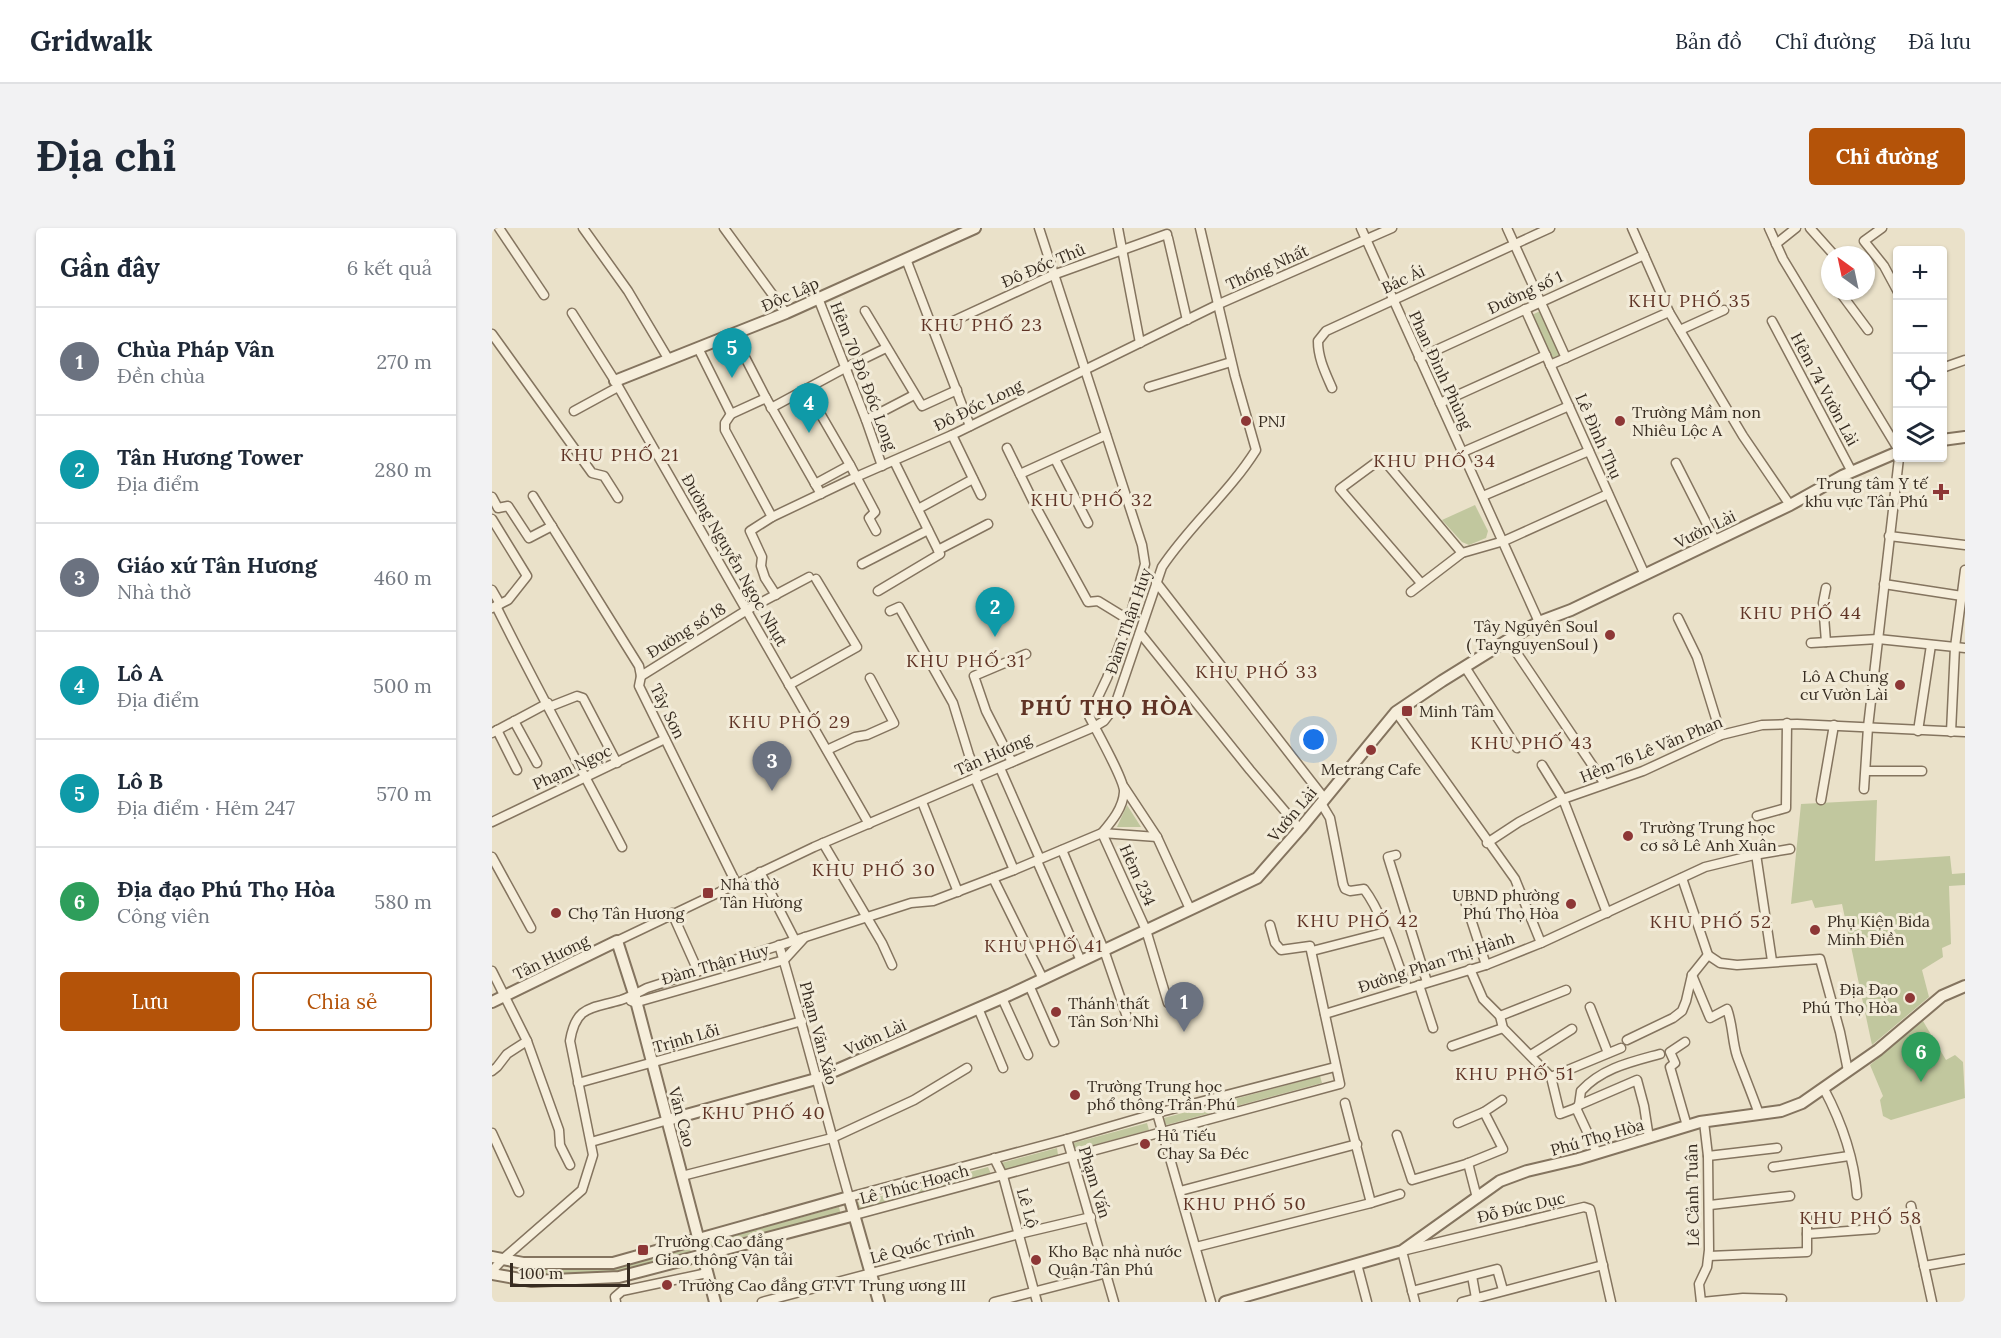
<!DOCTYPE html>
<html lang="vi">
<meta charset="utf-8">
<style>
body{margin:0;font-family:Lora,serif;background:#f2f2f3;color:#1f2937}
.controls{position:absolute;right:18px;top:18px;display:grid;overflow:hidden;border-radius:6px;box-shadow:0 2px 4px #0004}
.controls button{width:54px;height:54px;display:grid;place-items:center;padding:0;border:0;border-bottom:2px solid #e0e1e3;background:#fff;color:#1f2937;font:30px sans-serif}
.compass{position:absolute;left:1329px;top:18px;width:54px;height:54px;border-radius:50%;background:#fff;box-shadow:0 2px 4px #0004;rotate:327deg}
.scale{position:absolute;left:18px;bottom:15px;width:120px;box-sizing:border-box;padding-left:6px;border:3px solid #372c21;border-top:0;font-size:16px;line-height:21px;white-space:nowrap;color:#372c21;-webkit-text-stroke:4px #f2ebd8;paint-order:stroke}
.you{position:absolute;left:822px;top:512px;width:21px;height:21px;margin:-15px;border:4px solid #fff;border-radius:50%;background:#1a73e8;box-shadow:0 0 0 9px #1a73e833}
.badge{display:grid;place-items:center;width:39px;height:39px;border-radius:50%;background:#b45309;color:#fff;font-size:20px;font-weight:700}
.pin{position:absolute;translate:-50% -50px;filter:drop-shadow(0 2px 3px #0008)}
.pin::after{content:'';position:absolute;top:32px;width:21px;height:18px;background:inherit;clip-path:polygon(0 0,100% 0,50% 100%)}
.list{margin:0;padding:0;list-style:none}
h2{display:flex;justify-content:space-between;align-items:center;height:78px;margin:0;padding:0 24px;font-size:26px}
h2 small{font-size:20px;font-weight:400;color:#747a83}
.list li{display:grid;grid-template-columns:39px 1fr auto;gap:18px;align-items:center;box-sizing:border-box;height:108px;padding:0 24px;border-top:2px solid #e0e1e3}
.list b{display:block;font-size:22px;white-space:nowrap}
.list p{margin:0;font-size:20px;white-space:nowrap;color:#747a83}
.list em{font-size:20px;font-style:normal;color:#747a83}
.actions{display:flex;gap:12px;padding:18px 24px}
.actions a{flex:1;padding:14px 0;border:2px solid #b45309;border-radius:6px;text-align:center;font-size:21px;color:#b45309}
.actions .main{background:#b45309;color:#fff}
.icon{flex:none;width:33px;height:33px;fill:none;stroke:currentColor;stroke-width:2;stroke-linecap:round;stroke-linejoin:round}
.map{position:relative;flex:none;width:1473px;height:1074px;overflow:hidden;border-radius:6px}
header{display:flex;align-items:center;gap:36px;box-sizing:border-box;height:84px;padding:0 30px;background:#fff;border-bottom:2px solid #e0e1e3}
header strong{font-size:28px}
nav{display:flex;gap:33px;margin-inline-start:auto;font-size:21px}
.intro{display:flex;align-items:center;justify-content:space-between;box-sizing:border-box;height:144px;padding:0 36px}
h1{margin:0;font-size:42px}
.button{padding:15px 27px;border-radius:6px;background:#b45309;color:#fff;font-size:21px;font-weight:700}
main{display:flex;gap:36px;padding:0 36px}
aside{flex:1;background:#fff;border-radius:6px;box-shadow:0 2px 4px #0004}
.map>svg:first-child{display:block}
.green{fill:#c1c79e}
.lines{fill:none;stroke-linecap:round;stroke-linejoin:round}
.minor-casing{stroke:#84745f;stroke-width:11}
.tertiary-casing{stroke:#84745f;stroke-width:14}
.minor{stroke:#f6eedb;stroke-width:8}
.tertiary{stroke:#f6eedb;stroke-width:10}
.poi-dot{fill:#8d3736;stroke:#f2ebd8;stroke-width:2}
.labels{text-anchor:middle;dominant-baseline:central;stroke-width:6;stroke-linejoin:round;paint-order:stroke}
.street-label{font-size:16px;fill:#372c21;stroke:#f2ebd8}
.poi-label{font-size:16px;fill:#372c21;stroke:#f2ebd8;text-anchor:start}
.neighbourhood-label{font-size:18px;letter-spacing:1.5px;fill:#5f3325;stroke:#f2ebd8}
.district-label{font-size:22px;font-weight:bold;letter-spacing:1.5px;fill:#5f3325;stroke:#f2ebd8}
</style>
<header>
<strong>Gridwalk</strong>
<nav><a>Bản đồ</a><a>Chỉ đường</a><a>Đã lưu</a></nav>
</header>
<div class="intro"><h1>Địa chỉ</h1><a class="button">Chỉ đường</a></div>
<main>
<aside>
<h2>Gần đây<small>6 kết quả</small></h2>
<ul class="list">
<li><span class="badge" style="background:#6b7280">1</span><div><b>Chùa Pháp Vân</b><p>Đền chùa</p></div><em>270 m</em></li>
<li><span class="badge" style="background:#0f9aa8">2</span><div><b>Tân Hương Tower</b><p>Địa điểm</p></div><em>280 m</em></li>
<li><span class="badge" style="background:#6b7280">3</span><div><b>Giáo xứ Tân Hương</b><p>Nhà thờ</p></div><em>460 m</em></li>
<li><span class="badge" style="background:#0f9aa8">4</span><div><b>Lô A</b><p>Địa điểm</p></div><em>500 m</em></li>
<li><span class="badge" style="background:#0f9aa8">5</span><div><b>Lô B</b><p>Địa điểm · Hẻm 247</p></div><em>570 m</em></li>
<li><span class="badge" style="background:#2e9e5b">6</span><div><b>Địa đạo Phú Thọ Hòa</b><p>Công viên</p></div><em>580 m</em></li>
</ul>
<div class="actions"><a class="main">Lưu</a><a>Chia sẻ</a></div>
</aside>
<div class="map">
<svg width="1473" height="1074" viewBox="0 0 1473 1074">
<rect width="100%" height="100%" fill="#eae1c9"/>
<g class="green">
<path d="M1048,83L1068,127L1060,131L1040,87Z"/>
<path d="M983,277L996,303L994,310L977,317L970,314L950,292Z"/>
<path d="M1385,572L1383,633L1458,628L1460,646L1473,645V657L1457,658L1459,716L1450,720L1451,729L1430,742L1437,769L1380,817L1350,676L1323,680L1320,672L1299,676L1309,576Z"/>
<path d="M635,577L649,599H625Z"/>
<path d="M1431,793L1454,832L1463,827L1471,834L1473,870L1399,892L1391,888L1388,872L1391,868L1378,837Z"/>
<path d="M828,848L830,855L674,897L672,890Z"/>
<path d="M655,895L657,902L580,923L578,916Z"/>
<path d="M565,920L566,927L511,942L509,935Z"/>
<path d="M496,939L499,946L366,982L364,975Z"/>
<path d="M347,979L349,987L214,1022L212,1016Z"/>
<path d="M198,1021L200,1027L122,1046L32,1048L33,1042L121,1040Z"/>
</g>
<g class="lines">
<g class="minor-casing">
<g id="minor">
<path d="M7,0L52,67"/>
<path d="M91,0L136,63L177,132"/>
<path d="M232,0L294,85"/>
<path d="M626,0L648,115"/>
<path d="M869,0L1047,394"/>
<path d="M1015,0L1074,130"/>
<path d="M1140,0L1177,84L1251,208L1298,277"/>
<path d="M1277,0L1291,31L1406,221"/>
<path d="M1318,0L1342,27"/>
<path d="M1390,0L1372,13L1392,38L1406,64"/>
<path d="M676,10L695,92"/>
<path d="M1284,16L1304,0"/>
<path d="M414,31L478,198"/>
<path d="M1347,63L1376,102"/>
<path d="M326,70L374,192L390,238"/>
<path d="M1033,81L1153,347"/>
<path d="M373,83L430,178L465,162"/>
<path d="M80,85L123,153L377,596"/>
<path d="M1280,93L1360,244"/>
<path d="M442,102L561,47L675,6"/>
<path d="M1188,102L1232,82"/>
<path d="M0,106L100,245L112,248L126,270"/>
<path d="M241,106L274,170L329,266"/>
<path d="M206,120L239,186L274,170"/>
<path d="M927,130L1152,27"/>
<path d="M1058,137L1177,84"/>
<path d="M1450,140L1473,132"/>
<path d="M657,159L739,134"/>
<path d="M840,160C833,144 826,130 826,113L834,103L1058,0"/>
<path d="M314,161L358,237"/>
<path d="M948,175L1054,127"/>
<path d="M279,180L353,140L394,120"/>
<path d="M82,183L126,159"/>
<path d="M239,186L233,195V202L280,289"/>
<path d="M374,192L422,167"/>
<path d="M460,207L489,267"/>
<path d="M515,220L545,281L596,374L606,373L637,392"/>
<path d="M971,224L1077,178"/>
<path d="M563,231L596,295"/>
<path d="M1184,235L1223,312"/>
<path d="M528,246L614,207"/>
<path d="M323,256L358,237L383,284L377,290L384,303"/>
<path d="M41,268L147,438L149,448L147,458L244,655"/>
<path d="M991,268L1097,223"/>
<path d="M0,269L6,280L16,278L37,310L60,298"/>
<path d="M426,281L481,251"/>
<path d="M0,291L35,348L16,372L0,380"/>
<path d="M1397,308L1473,317"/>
<path d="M446,322L496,296"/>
<path d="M370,336L436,302"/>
<path d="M664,354L832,570"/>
<path d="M929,355L848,261L890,230L970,325"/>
<path d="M1392,356L1470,368"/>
<path d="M0,362L8,376"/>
<path d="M386,363L448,326L402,233"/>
<path d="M919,364L970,325L1012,313L1116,266"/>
<path d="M284,367L273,350L269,338L270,329L258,303L280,289L364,249L460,207L727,76L900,0"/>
<path d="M4,378C44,459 88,538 130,619"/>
<path d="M398,383L407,379L461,475L477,527L486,549"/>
<path d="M1186,390L1205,429L1229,507"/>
<path d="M648,405L758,542L808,601"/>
<path d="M1016,412L1113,556"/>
<path d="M1334,414L1331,375L1334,360"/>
<path d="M1319,415L1386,411L1473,420"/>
<path d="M973,439L1025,520"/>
<path d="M149,448L255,382L317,349"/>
<path d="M297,457L365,419L324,351"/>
<path d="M57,479L85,468L91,470L125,535"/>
<path d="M904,484L1023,651L1049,715"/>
<path d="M22,493L45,535"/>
<path d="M5,502L25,542"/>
<path d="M1426,503L1439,417"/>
<path d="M1459,504L1463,419L1473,342"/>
<path d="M0,505L56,475"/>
<path d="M335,522L363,509L375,507L402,495L378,450"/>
<path d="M520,534L494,483L482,448L534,426"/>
<path d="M1050,537L1071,571L1115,685"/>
<path d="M508,540L548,631"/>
<path d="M1374,543H1430"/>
<path d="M483,550L522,642"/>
<path d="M632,559L665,609L698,681"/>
<path d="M1372,561L1376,499L1407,230"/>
<path d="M1329,572L1342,497"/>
<path d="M430,574L466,664"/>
<path d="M829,575L838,590L851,656L853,661L858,663L872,661C891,686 904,731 915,760"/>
<path d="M1265,588L1294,580L1295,495"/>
<path d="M0,594L173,511"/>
<path d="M665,609L610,605L654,702L676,775"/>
<path d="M331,615L390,715L400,737"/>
<path d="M995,615L1027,594L1071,571L1151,543L1229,507L1270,497L1305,496L1473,504"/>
<path d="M570,622L612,722L635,789"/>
<path d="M1264,626L1280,733"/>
<path d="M904,627L896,629L935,754"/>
<path d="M0,629L39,700"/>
<path d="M545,633L589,733"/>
<path d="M268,644L305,716"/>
<path d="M501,650L551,751"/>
<path d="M1190,650L1216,727"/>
<path d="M971,667L994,737"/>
<path d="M180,685L206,743"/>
<path d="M125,713L322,619L602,499L612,493L622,480L670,339C698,297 737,265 764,222L743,148L708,0"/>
<path d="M287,717C312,800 333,885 357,969L575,911L665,885L843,839"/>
<path d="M820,723L894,704"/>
<path d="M978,741L991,771L1008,788L1011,800L1059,849L1068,886L1084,880L1105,925"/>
<path d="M0,743L35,813L67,902L68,917L78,937"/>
<path d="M1200,747L1218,790L1235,781C1241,797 1240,813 1245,828C1252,847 1260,866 1267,886"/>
<path d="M537,757L562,814"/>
<path d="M927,757L941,800"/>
<path d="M510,770L536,827"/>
<path d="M139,773L144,775L149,773L292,732L313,709"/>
<path d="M1098,779L1116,825"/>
<path d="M486,780L511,840"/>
<path d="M833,786L994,737L1049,715L1213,639L1262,627L1298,621"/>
<path d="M1008,788L1074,762"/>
<path d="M1135,812L1181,790L1190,783L1194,773L1200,747L1216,727L1228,735L1245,737L1328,731L1348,804L1356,843"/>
<path d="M1193,814L1178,824L1183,835L1178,839L1195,898"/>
<path d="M960,818L1011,800"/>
<path d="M1039,827L1080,801"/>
<path d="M0,843L5,839L15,826L35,813"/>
<path d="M1059,849L1129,820"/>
<path d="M86,855L310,793"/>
<path d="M1332,861C1349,893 1362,930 1365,967"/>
<path d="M853,875L879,975"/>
<path d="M1087,877L1145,852L1152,878L1157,910"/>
<path d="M1084,880L1087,877L1089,863C1110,840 1139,834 1168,826"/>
<path d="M665,885L719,1074"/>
<path d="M966,895L992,884"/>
<path d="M0,905L27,964"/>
<path d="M905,907L920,952L974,936L1011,921L992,884L1010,872"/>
<path d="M575,911L622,1074"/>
<path d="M99,914L176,892"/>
<path d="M1216,928L1285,920"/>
<path d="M502,930L511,948L545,1074"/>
<path d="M976,935L985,970"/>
<path d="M1281,939L1357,928"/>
<path d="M190,948L340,910L422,872L475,840"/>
<path d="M688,963L865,916"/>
<path d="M1218,977L1298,968"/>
<path d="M1419,978L1440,1074"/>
<path d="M363,987L848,856L818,718L789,722L783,715L778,697"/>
<path d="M1315,1006V987"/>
<path d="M704,1019L879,975L908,966"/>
<path d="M1217,1028L1315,1024V1006L1383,1001"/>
<path d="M865,1036L875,1074"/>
<path d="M1432,1038L1473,1031"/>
<path d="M0,1043L12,1030L90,962L101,927L78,813C84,777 99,781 129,772C138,769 147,764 155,760L419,675L441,673L522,642L610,605C620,593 631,580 632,564C633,553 604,502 597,488L615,450L637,392L653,336L650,317L547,0"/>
<path d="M980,1048L984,1070"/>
<path d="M920,1063L1005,1041L1011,1062"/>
<path d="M124,1074L123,1069L130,1063L215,1045"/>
<path d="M270,1074L527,1006L599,989"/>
<path d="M502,1074L615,1045"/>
<path d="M923,1074L910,1023L1092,979L1098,981L1099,985L1119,1074"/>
<path d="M970,1074L1111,1037"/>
<path d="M1209,1074L1207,1056L1215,1039L1217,1022L1216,928L1212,894"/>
<path d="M1210,1074L1251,1070L1290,1071"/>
</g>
</g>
<g class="tertiary-casing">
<g id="tertiary">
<path d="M123,153L294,85L483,0"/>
<path d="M1450,212L1473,209"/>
<path d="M0,774L125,713L143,769L223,1074"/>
<path d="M176,892L324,851L517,767L765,650L808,601L904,484L950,453L1016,412L1047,394L1079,382L1298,277L1350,248L1406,224"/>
<path d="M0,1029L31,1035H121L357,969L387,1074"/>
<path d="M0,1046L40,1053L127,1049L363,987"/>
<path d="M733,1074L910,1023L1008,953L1035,943L1086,931L1208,894L1289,883L1310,875L1386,822L1450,768L1473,758"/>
</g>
</g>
<use href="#minor" class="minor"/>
<use href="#tertiary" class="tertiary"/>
</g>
<g class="poi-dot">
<circle cx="754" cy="193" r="6"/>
<circle cx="1128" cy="193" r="6"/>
<path d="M1446 255h6v6h6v6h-6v6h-6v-6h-6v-6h6z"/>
<circle cx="1118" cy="407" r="6"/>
<circle cx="1408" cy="457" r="6"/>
<rect x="909" y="477" width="12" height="12" rx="3"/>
<circle cx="879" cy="522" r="6"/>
<circle cx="1136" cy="608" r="6"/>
<rect x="210" y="659" width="12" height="12" rx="3"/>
<circle cx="1079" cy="676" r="6"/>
<circle cx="64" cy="685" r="6"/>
<circle cx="1323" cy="702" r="6"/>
<circle cx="1418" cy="770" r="6"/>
<circle cx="564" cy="784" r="6"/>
<circle cx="583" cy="867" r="6"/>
<circle cx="653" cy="916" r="6"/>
<rect x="145" y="1016" width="12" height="12" rx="3"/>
<circle cx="544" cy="1032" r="6"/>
<circle cx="175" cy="1057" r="6"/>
</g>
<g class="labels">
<g class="street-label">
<text transform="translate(551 37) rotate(-23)">Đô Đốc Thủ</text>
<text transform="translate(775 39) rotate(-24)">Thống Nhất</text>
<text transform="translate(911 51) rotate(-25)">Bác Ái</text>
<text transform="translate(1033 64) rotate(-25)">Đường số 1</text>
<text transform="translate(298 66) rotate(-24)">Độc Lập</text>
<text transform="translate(949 142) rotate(65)">Phan Đình Phùng</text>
<text transform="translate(372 148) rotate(69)">Hẻm 70 Đô Đốc Long</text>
<text transform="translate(1333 161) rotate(62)">Hẻm 74 Vườn Lài</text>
<text transform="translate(486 177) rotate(-26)">Đô Đốc Long</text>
<text transform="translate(1107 208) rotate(66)">Lê Đình Thụ</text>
<text transform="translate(1213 301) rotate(-26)">Vườn Lài</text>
<text transform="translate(243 332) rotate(60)">Đường Nguyễn Ngọc Nhựt</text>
<text transform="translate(636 393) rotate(-71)">Đàm Thận Huy</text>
<text transform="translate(194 402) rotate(-32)">Đường số 18</text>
<text transform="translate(176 483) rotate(64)">Tây Sơn</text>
<text transform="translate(1159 521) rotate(-22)">Hẻm 76 Lê Văn Phan</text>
<text transform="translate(501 526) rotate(-24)">Tân Hương</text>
<text transform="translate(80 539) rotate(-25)">Phạm Ngọc</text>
<text transform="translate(800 586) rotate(-50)">Vườn Lài</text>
<text transform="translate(646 647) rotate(66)">Hèm 234</text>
<text transform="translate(59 729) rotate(-26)">Tân Hương</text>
<text transform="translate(944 734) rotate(-18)">Đường Phan Thị Hành</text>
<text transform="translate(223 736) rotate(-16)">Đàm Thận Huy</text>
<text transform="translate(327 805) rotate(75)">Phạm Văn Xảo</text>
<text transform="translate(383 809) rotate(-24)">Vườn Lài</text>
<text transform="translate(194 810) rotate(-16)">Trịnh Lỗi</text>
<text transform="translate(190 889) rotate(75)">Văn Cao</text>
<text transform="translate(1105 909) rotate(-16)">Phú Thọ Hòa</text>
<text transform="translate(603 954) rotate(73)">Phạm Vấn</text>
<text transform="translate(422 956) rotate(-15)">Lê Thúc Hoạch</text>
<text transform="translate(1200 967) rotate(-91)">Lê Cảnh Tuân</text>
<text transform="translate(1029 979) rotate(-13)">Đỗ Đức Dục</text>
<text transform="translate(536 980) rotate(74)">Lê Lộ</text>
<text transform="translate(430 1016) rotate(-15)">Lê Quốc Trinh</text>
</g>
<g class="poi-label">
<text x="1140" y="184">Trường Mầm non<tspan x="1140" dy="18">Nhiêu Lộc A</tspan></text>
<text x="766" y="193">PNJ</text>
<text x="1436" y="255" text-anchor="end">Trung tâm Y tế<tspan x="1436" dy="18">khu vực Tân Phú</tspan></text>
<text x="1106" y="398" text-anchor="end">Tây Nguyên Soul<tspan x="1106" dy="18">( TaynguyenSoul )</tspan></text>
<text x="1396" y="448" text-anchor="end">Lô A Chung<tspan x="1396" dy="18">cư Vườn Lài</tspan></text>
<text x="927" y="483">Minh Tâm</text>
<text x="879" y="541" text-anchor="middle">Metrang Cafe</text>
<text x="1148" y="599">Trường Trung học<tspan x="1148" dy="18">cơ sở Lê Anh Xuân</tspan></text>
<text x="228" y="656">Nhà thờ<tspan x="228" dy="18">Tân Hương</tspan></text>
<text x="1067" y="667" text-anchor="end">UBND phường<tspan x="1067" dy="18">Phú Thọ Hòa</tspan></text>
<text x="76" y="685">Chợ Tân Hương</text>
<text x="1335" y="693">Phụ Kiện Bida<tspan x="1335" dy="18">Minh Điền</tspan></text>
<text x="1406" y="761" text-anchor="end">Địa Đạo<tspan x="1406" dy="18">Phú Thọ Hòa</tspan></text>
<text x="576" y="775">Thánh thất<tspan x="576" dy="18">Tân Sơn Nhì</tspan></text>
<text x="595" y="858">Trường Trung học<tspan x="595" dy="18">phổ thông Trần Phú</tspan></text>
<text x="665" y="907">Hủ Tiếu<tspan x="665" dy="18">Chay Sa Đéc</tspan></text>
<text x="163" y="1013">Trường Cao đẳng<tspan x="163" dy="18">Giao thông Vận tải</tspan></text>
<text x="556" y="1023">Kho Bạc nhà nước<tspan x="556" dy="18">Quận Tân Phú</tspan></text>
<text x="187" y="1057">Trường Cao đẳng GTVT Trung ương III</text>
</g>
<g class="neighbourhood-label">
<text x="1198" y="72">KHU PHỐ 35</text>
<text x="490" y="96">KHU PHỐ 23</text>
<text x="128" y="226">KHU PHỐ 21</text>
<text x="943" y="232">KHU PHỐ 34</text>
<text x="600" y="271">KHU PHỐ 32</text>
<text x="1309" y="384">KHU PHỐ 44</text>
<text x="474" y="432">KHU PHỐ 31</text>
<text x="765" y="443">KHU PHỐ 33</text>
<text x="298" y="493">KHU PHỐ 29</text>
<text x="1040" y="514">KHU PHỐ 43</text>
<text x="382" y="641">KHU PHỐ 30</text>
<text x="866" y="692">KHU PHỐ 42</text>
<text x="1219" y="693">KHU PHỐ 52</text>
<text x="552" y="717">KHU PHỐ 41</text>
<text x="1023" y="845">KHU PHỐ 51</text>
<text x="272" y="884">KHU PHỐ 40</text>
<text x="753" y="975">KHU PHỐ 50</text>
<text x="1369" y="989">KHU PHỐ 58</text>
</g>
<g class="district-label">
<text x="615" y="479">PHÚ THỌ HÒA</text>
</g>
</g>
</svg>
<div class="controls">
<button>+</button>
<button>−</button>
<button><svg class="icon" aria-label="locate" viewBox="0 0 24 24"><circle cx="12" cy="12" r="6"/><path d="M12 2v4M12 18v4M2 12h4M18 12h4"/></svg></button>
<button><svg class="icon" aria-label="layers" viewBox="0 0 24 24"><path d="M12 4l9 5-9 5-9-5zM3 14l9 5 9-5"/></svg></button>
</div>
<svg class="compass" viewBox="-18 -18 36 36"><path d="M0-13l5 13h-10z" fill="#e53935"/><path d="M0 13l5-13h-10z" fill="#747a83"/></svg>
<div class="scale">100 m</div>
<div class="you"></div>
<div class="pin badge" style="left:692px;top:804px;background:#6b7280">1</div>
<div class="pin badge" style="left:503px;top:409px;background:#0f9aa8">2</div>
<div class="pin badge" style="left:280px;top:563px;background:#6b7280">3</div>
<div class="pin badge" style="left:317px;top:205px;background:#0f9aa8">4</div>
<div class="pin badge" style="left:240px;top:150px;background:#0f9aa8">5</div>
<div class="pin badge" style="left:1429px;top:854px;background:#2e9e5b">6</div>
</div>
</main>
